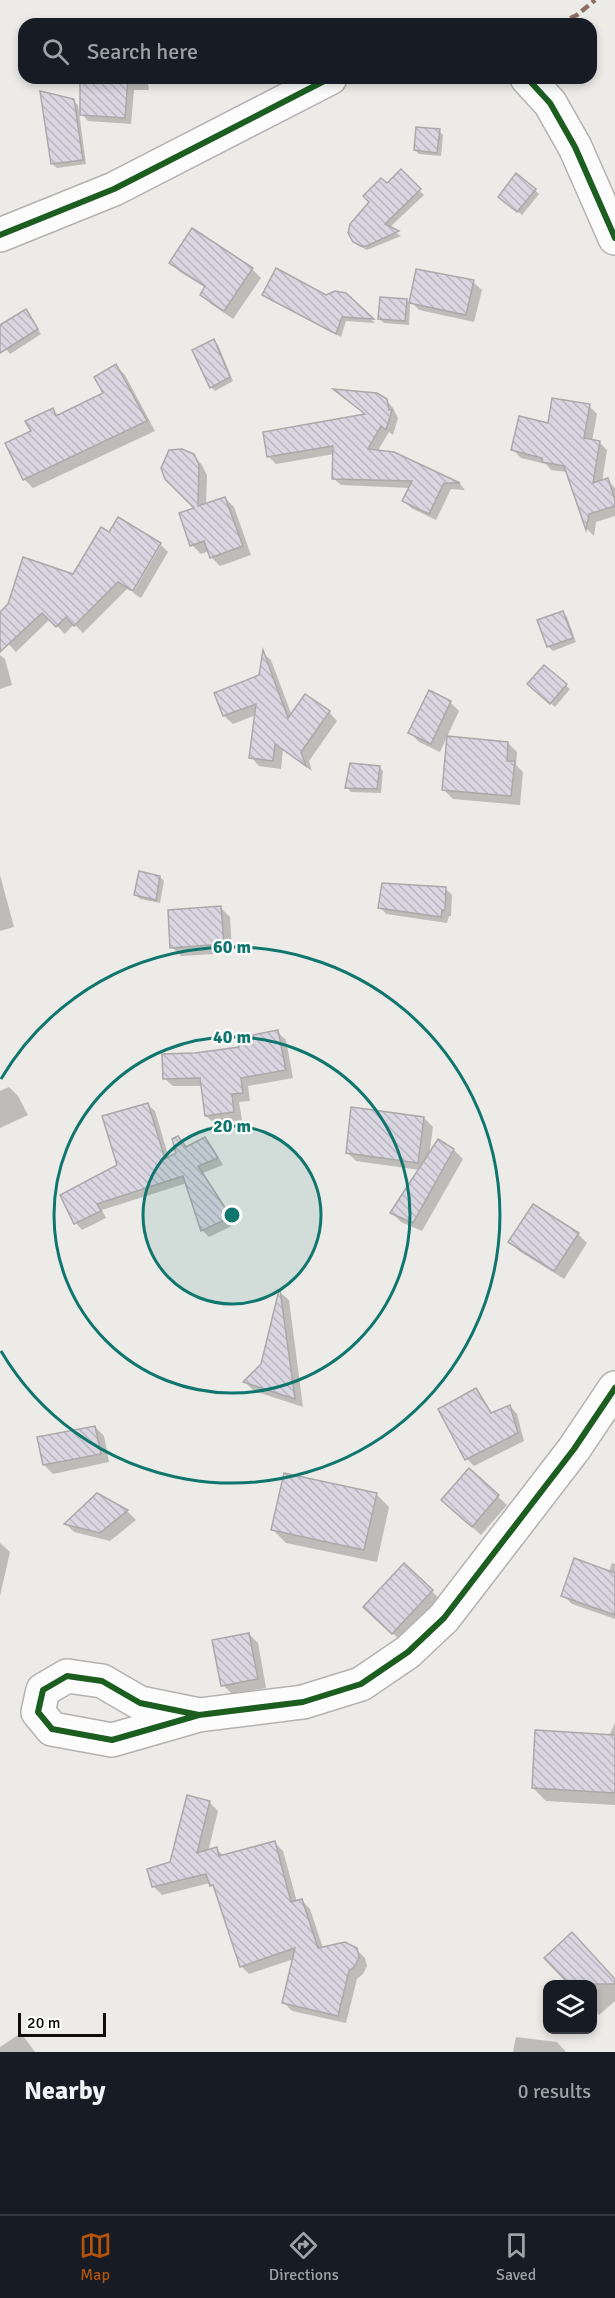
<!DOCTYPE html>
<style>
body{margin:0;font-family:Signika,sans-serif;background:#242831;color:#f1f3f6}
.controls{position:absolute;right:18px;bottom:18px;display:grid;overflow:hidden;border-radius:12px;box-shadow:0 3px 9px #0003}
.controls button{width:54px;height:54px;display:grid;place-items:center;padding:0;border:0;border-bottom:2px solid #363941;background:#171b24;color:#f1f3f6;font:30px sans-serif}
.scale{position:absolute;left:18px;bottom:15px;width:88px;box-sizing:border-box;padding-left:6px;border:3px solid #0e0c0a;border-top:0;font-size:16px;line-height:21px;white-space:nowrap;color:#0e0c0a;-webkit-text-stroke:4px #fff;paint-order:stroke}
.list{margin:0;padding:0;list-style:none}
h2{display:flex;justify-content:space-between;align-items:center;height:78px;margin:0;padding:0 24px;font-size:26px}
h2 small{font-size:20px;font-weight:400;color:#9ea1a6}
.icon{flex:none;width:33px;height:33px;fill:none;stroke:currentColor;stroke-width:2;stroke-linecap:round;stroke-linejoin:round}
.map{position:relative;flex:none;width:615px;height:2052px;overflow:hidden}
.search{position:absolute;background:#171b24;box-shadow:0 3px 9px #0003;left:18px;right:18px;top:18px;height:66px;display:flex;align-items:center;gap:15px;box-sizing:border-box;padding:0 21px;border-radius:18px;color:#9ea1a6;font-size:22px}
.sheet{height:162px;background:#171b24}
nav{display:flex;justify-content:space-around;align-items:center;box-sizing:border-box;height:84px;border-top:2px solid #363941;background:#171b24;font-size:16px;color:#9ea1a6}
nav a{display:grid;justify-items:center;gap:3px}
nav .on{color:#b45309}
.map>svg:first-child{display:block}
.shadow{fill:#0003}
.building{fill:url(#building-back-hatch);stroke:#aaa9a9;stroke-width:1.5}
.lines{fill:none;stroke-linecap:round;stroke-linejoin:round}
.minor-casing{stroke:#b4b2b0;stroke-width:36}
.minor{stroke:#fcfcfc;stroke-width:33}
.quiet{stroke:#8d6e63;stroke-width:4.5;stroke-dasharray:9 4.5;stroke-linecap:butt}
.cycleway-casing{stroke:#fff;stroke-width:10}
.cycleway{stroke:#1b5e20;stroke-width:6}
.ring{fill:none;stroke:#0f766e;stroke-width:3}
.centre{fill:#0f766e;stroke:#fff;stroke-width:3}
.ring-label{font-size:18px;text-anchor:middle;font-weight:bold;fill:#0f766e;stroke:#fff;stroke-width:4.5;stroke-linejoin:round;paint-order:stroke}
</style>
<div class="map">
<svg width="615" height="2052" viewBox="0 0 615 2052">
<defs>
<pattern id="building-back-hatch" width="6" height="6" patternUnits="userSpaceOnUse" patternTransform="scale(1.5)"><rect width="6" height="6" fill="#dad6e1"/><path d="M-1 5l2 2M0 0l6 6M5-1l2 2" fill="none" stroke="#bab6c0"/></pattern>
</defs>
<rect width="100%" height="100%" fill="#edebe8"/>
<g class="shadow">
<path d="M82,78H147L149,90H134L131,124L88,121L82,114Z"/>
<path d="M73,101L78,105L86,164L57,168L52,164Z"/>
<path d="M439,131L443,135L441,156L419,154L415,150Z"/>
<path d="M401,172L424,195L389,228L401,236L367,250L359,246L354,241L387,185Z"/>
<path d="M535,190L539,194L522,215L504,201Z"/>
<path d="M171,263L252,269L261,278L233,319L211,304L202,295L206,288L180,272Z"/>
<path d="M473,282L482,290L474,322L419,310L411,302Z"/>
<path d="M264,295H345L375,323L346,321L341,337L268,299Z"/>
<path d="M406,300L410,304L409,325L384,323L379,319Z"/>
<path d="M25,311L41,334L10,354L0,341V326Z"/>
<path d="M214,341L218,345L233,381L215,391L211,387Z"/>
<path d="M116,366L125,375L155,431L33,488L24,479L33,432L52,410L59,416L105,394Z"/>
<path d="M386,400L393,408L398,418L393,435L389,432L377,452L394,453L460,484L465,490L451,489L436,520L411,508L404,501L410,488L341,485L333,478L334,454L276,464L269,457L367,415Z"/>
<path d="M589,406L597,414L592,441L599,442L607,450L602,482L607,480L615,488V516L596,522L594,536L587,529L567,472L551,470L546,464L521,458L513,450L549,425Z"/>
<path d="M170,451L193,455L202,465L207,475L206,505L225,498L234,507L251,555L220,566L211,557L209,551L201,554L192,545L197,508L163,473V462Z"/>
<path d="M109,534L159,544L130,591L127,589L83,633L74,624L65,634L50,619L16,652L0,635V614L73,576Z"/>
<path d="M161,545L168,552L141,598L133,593Z"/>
<path d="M563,612L567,617L576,642L553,651L548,646Z"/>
<path d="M264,654L271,660L292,716L329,712L337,721L309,761L312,771L283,750L281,769L259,766L251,757L256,715L233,724L224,716L216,693L261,676Z"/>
<path d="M0,655L5,659L12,685L0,689Z"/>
<path d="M544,667L570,689L555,707L533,688Z"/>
<path d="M450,702L459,711L440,752L419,742L410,733Z"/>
<path d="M508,743L517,752L516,765L523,772L520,805L453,799L444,790Z"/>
<path d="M379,767L383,771L381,793L351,792L347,787Z"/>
<path d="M0,875L14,927L0,931Z"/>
<path d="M160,877L164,881L160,903L140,899L136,895Z"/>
<path d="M445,888L452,895L451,916H449L447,923L386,914L380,907Z"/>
<path d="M221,908L230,917L232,953L181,956L172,947Z"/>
<path d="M277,1032L286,1040L293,1078L248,1086L250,1101L239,1102L242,1120L215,1124L206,1116L203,1086H173L164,1078Z"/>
<path d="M9,1087L18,1096L28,1115L0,1128V1091Z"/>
<path d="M148,1105L155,1111L169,1158L178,1153V1138L187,1148L204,1139L211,1145L223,1165L203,1173L236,1224L209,1237L202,1230L187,1183L102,1210L106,1218L82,1230L76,1223L62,1196L118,1166Z"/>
<path d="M424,1118L433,1127L429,1156L439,1141L454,1150L463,1159L422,1231L401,1222L392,1213L420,1170L356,1161L347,1152Z"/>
<path d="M578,1234L587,1243L564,1279L519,1251L510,1242Z"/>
<path d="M281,1293L289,1300L303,1407L254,1391L245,1382L262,1365Z"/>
<path d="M475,1390L493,1414L510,1406L517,1414L524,1441L474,1466L467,1459Z"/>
<path d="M95,1427L104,1436L109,1462L53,1474L44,1465Z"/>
<path d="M469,1470L507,1505L481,1535L452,1509Z"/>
<path d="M376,1494L389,1507L377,1562L286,1543L273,1530Z"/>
<path d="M97,1495L127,1511L136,1520L110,1541L74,1532L66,1524Z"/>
<path d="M0,1543L10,1552L0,1596Z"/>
<path d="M612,1563L615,1564V1619L572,1604L563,1595L609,1572Z"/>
<path d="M404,1565L441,1600L402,1642L374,1616Z"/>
<path d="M249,1634L258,1643L266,1688L232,1694L223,1685Z"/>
<path d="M615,1723V1805L546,1801L533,1788L609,1736Z"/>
<path d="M188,1797L210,1803L218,1811L208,1852L216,1849L224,1856L274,1842L283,1851L297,1902L302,1901L310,1909L323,1948L356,1949L365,1958L367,1966L363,1974L357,1979L346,2023L292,2011L284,2003L294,1959L249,1974L241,1966L217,1891L210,1883L162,1895L154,1887L149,1870L171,1863Z"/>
<path d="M546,1958L615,1980V2001L599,2015L592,2008V1984H571Z"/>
<path d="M21,2033L35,2052H0V2047Z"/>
<path d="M516,2037L557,2042L566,2052H513Z"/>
</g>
<g class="building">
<path d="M80,78H128L125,118L80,115Z"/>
<path d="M40,91L74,99L83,160L51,164Z"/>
<path d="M416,127L440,129L437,153L414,150Z"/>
<path d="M401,169L421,189L385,224L399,231L367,246H361L353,242L348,233L350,224L369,202L363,196L381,178L387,183Z"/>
<path d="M516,173L536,189L517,212L498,197Z"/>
<path d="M192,228L253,268L224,311L200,295L205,286L169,263Z"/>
<path d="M276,268L326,295L335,291L346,293L374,319L342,317L336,334L262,295Z"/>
<path d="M416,269L474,280L466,315L409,303Z"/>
<path d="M380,297L407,299L405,321L378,319Z"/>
<path d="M26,309L38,329L0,353V325Z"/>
<path d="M214,339L230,377L210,388L192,350Z"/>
<path d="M116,364L147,421L23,480L5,443L31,431L25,421L53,408L56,416L103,393L94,377Z"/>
<path d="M333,389L377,393L387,399L389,410H392L386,430L381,426L368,449L394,452L460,483H444L429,514L402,501L412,481L332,479L333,446L267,457L263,432L365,414Z"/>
<path d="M552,398L590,404L584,438L600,441L593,483L608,478L615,500V506L589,514L586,530L564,466L542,462V458L511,450L519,416L548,423Z"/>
<path d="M182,449L194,454L199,465L198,506L225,497L243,546L210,558L204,541L190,546L179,513L194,508L165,479L161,468L169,450Z"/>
<path d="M118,517L161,543L133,591L118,582L74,626L66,617L56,627L42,613L0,652V612L8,604L23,557L73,574L101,527L109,532Z"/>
<path d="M563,611L573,638L547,647L537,620Z"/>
<path d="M263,650L288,718L305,694L330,711L301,752L306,766L275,744L273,761L249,758L256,704L223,716L214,693L259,675Z"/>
<path d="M544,665L567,684L550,704L527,684Z"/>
<path d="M429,690L451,701L431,744L408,733Z"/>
<path d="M447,736L508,742L507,761H515L511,796L442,790Z"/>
<path d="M350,763L380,766L377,789L345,788Z"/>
<path d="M139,871L160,876L156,900L134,895Z"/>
<path d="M382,883L446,887L445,910H442L441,917L378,908Z"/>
<path d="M221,906L224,944L170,948L168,910Z"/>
<path d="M278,1030L286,1070L241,1078L243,1093L232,1094L234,1112L205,1116L200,1078L163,1079L162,1054L195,1053L239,1047L238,1038Z"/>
<path d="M148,1103L165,1159L176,1153L172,1139L178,1136L186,1147L205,1137L218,1158L198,1166L231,1217L201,1231L183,1176L97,1204L101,1211L74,1224L60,1195L117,1165L102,1116Z"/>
<path d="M351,1107L424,1117L418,1163L346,1153Z"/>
<path d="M438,1139L454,1149L413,1223L390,1213Z"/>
<path d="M533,1204L579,1233L554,1271L508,1242Z"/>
<path d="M279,1290H280L295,1399L243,1382L261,1364Z"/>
<path d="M476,1388L491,1413L510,1405L518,1433L465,1460L438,1409Z"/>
<path d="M95,1426L101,1454L43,1465L37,1437Z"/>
<path d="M469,1468L499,1495L472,1527L441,1500Z"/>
<path d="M284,1473L377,1493L364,1550L271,1530Z"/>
<path d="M97,1493L128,1510L100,1533L64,1524Z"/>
<path d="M574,1558L615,1573V1615L561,1596Z"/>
<path d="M404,1563L433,1590L392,1634L363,1607Z"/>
<path d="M249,1633L258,1679L221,1686L212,1640Z"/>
<path d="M535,1730L615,1735V1793L532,1788Z"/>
<path d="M187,1795L210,1801L197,1853L217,1847L219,1856L275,1841L291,1902L302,1899L318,1948L345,1942L357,1948L359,1957L355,1966L349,1971L338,2016L282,2003L295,1948L240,1967L213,1885L210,1886L206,1874L152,1887L147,1869L170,1862Z"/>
<path d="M572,1932L615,1979V1984H569L544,1958Z"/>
</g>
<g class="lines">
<g class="minor-casing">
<g id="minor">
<path d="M527,78L550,103L575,147L615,238"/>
<path d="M0,235L114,189L330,78"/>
<path d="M199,1715L140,1703L102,1681L67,1676L43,1690L38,1712L52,1729L112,1740L199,1715L303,1702L361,1684L408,1652L444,1618L574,1449L615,1388"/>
</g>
</g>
<use href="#minor" class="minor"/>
<path class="quiet" d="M558,24L577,15L595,0"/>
<g class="cycleway-casing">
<g id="cycleway">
<path d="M527,78L550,103L575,147L615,238"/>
<path d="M0,235L114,189L330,78"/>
<path d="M199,1715L140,1703L102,1681L67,1676L43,1690L38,1712L52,1729L112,1740L199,1715L303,1702L361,1684L408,1652L444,1618L574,1449L615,1388"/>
</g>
</g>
<use href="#cycleway" class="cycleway"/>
</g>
<circle cx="232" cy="1215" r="89" fill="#0f766e" fill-opacity=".12"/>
<g class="ring">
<circle cx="232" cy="1215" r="89"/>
<circle cx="232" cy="1215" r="178"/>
<path d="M1 1079A268 268 0 1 1 1 1351"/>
</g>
<circle cx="232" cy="1215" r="9" class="centre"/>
<g class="ring-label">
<text x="232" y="953">60 m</text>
<text x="232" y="1043">40 m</text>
<text x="232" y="1132">20 m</text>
</g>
</svg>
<div class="controls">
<button><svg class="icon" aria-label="layers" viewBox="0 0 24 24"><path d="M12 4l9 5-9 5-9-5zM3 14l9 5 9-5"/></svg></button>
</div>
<div class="scale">20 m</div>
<div class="search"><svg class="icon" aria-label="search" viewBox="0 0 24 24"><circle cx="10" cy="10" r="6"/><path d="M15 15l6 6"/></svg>Search here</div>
</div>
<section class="sheet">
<h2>Nearby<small>0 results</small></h2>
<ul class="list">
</ul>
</section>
<nav>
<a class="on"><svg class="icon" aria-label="map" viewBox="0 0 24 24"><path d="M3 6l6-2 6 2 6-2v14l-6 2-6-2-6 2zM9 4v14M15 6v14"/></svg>Map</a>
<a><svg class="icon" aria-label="directions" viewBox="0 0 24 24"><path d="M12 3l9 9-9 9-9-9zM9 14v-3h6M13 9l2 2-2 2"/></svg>Directions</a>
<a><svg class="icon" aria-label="saved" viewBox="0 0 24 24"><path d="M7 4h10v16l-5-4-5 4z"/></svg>Saved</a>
</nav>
